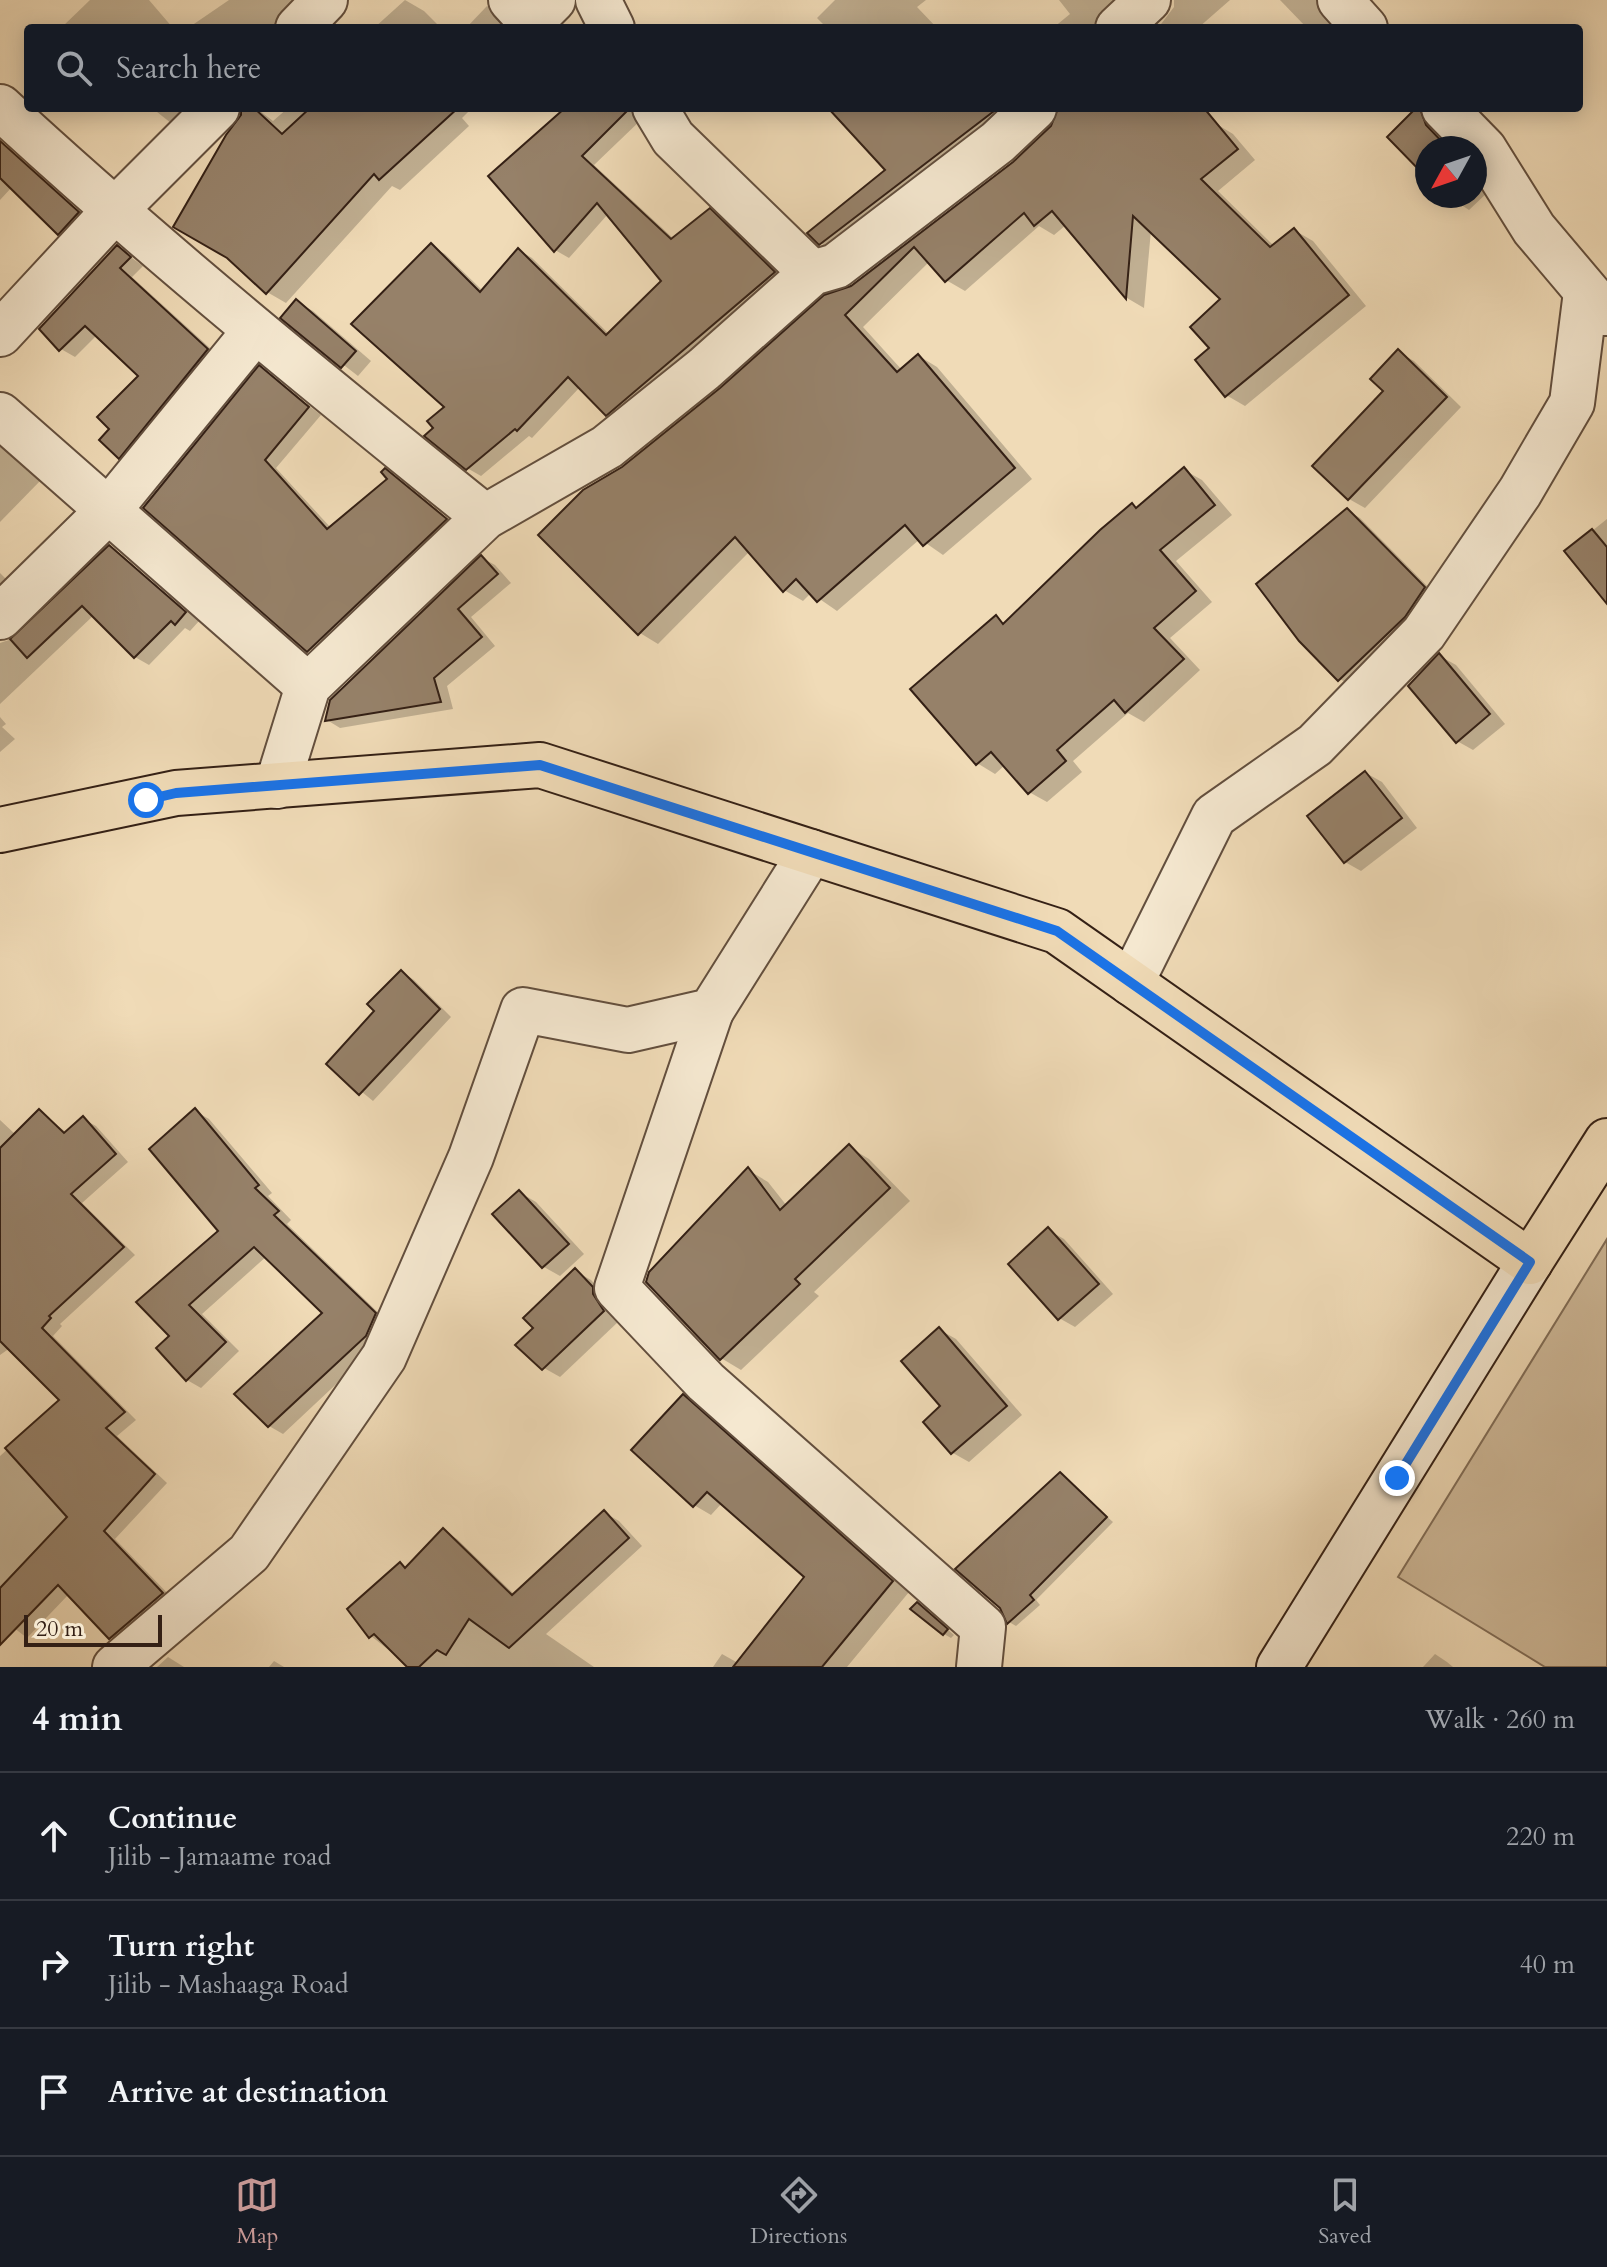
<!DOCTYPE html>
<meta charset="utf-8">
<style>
body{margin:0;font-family:Cardo,serif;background:#242831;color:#f1f3f6}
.compass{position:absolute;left:1415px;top:136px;width:72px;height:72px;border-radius:50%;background:#171b24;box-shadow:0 4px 20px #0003;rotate:230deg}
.scale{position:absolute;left:24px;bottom:20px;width:138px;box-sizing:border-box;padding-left:8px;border:4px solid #342015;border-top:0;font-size:22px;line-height:28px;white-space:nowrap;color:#342015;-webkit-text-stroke:6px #f5e8d0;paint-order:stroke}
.stop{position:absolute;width:24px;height:24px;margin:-18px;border:6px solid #1a73e8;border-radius:50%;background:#fff}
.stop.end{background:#1a73e8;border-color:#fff;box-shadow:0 2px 8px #0008}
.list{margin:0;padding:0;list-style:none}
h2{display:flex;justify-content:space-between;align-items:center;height:104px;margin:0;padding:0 32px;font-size:34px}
h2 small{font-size:26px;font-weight:400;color:#9ea1a6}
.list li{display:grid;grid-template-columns:52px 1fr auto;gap:24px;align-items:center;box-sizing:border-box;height:128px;padding:0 32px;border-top:2px solid #363941}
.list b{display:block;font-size:30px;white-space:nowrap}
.list p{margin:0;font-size:26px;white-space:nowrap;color:#9ea1a6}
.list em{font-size:26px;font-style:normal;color:#9ea1a6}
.icon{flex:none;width:44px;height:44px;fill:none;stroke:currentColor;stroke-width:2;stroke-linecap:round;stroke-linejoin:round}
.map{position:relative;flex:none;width:1607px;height:1667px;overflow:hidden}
.search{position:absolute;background:#171b24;box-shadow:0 4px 20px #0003;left:24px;right:24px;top:24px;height:88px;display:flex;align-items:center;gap:20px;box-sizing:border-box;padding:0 28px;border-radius:8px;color:#9ea1a6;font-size:30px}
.sheet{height:488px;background:#171b24}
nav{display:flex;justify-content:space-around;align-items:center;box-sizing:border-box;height:112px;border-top:2px solid #363941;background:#171b24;font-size:22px;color:#9ea1a6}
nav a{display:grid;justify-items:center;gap:4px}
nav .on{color:#c59692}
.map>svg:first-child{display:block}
.green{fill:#d0bb9b;stroke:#826e58;stroke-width:2}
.shadow{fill:#0003}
.building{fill:#968169;stroke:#342015;stroke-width:2}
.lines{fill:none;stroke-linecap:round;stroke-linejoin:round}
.minor-casing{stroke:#634f3e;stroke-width:48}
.secondary-casing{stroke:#342015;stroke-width:48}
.primary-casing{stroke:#342015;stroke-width:48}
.minor{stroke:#f5e8d0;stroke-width:44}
.secondary{stroke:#f5e8d0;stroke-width:44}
.primary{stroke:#f0dbb7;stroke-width:44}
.route{stroke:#1a73e8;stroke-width:10}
</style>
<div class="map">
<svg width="1607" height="1667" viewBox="0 0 1607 1667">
<rect width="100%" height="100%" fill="#f0dbb7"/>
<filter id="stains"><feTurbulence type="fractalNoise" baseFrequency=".0025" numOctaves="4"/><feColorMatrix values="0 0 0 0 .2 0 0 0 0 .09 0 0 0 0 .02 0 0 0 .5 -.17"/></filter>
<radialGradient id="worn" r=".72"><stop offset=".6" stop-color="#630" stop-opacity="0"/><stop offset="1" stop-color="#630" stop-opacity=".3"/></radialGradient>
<path class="green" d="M1607,1239V1667H1545L1398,1577Z"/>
<g class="shadow">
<path d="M90,0H149L173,28H61Z"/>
<path d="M229,0H314L291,28H188Z"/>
<path d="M405,0L424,11L441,28H374Z"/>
<path d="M835,0H926L917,7L937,28H827L817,18Z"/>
<path d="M1059,0H1141L1115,28H1053L1070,14Z"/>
<path d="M1174,0H1230L1198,28H1158L1174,7Z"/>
<path d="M1280,0H1336L1341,28H1307Z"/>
<path d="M487,6L506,17L511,28H466Z"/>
<path d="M152,108H204L181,131Z"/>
<path d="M245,108H256L273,121L288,108H472L462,118L469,126L400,190L392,186L286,303L267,292L243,116Z"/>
<path d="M566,108H643L644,117L594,165L674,239L710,211L724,219L788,281L621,422L607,414L580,387L532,438L529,436L481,476L467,468L436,428L447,407L431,246L445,254L483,291L519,250L532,258L609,334L664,281L608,214L569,258L555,250Z"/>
<path d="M831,108H1029L839,254L820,243L888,171Z"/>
<path d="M1060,108H1190L1233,134L1255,160L1218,191L1274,246L1294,230L1313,241L1366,306L1245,406L1226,395L1212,349L1223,299L1151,230L1144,308L1127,298L1066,225L1054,235L1039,226L965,291L946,280L930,261L863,327L902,370L919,356L937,367L1032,479L943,555L920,539L837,611L811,593L803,601L784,590L750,551L658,644L640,633L624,468L1015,163L1060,117Z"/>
<path d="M1419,108L1436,116L1453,148H1427V175Z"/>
<path d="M0,140L92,221L73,241L59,233L12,187L0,200Z"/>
<path d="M1475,171L1489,191L1469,210L1448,196H1475Z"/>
<path d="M117,247L143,266L132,277L221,358L134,465L120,457L112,429L140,376L97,335L75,357L61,349Z"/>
<path d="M297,302L313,311L371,361L358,376L283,318Z"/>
<path d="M1398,352L1414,361L1461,407L1365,508L1349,499L1315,466L1386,391Z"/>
<path d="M260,368L321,415L276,468L331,528L390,479L385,471L458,527L321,658L146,507Z"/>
<path d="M0,446L40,481L0,522Z"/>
<path d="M1184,470L1202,480L1232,515L1176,561L1212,602L1170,638L1200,670L1144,722L1128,713L1073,761L1082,772L1047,802L1029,792L1005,765L995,774L977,763L996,618L1006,624L1132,505L1138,509Z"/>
<path d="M1347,510L1360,518L1437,596L1353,687L1340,679Z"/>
<path d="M1607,519V593L1567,551Z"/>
<path d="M110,547L199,621L190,631L185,628L149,665L135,657L94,615L0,704V643L18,637Z"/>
<path d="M482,558L495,565L511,583L471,617L495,646L447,686L453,709L340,728L327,720Z"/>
<path d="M0,573L15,588L0,603Z"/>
<path d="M1440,656L1456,665L1505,724L1473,750L1457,741Z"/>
<path d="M0,717L6,724L2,727L15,739L0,752Z"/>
<path d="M1366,773L1382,782L1417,828L1361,871L1345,862Z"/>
<path d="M402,972L414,980L451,1017L373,1101L328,1064L377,1011Z"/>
<path d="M39,1111L67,1133L83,1119L96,1126L128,1162L82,1203L135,1255L60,1324L62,1326L53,1336L136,1420L117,1436L167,1483L115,1539L175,1601L124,1645L111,1637L69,1594L27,1638L0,1617V1456L62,1400L10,1348L0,1355V1120L16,1135Z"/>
<path d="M195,1111L209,1119L272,1193L268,1196L291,1220L287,1224L389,1323L379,1344L283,1434L269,1426L325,1313L267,1256L202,1314L239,1351L201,1388L187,1380L159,1348L172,1337L221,1231Z"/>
<path d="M849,1147L869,1159L910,1201L814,1292L819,1296L741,1370L721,1358L748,1170L768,1182L787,1206Z"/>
<path d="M519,1192L536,1202L584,1254L560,1276L544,1267L495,1214Z"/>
<path d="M1048,1230L1064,1239L1113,1294L1075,1327L1059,1318Z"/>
<path d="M575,1271L591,1280L608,1298L619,1321L560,1377L544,1368L536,1328Z"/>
<path d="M940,1330L956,1339L1022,1415L969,1462L953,1453L926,1422L943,1407Z"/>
<path d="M683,1396L700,1406L909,1592L847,1667H713L722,1654L738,1663L806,1577L722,1503L711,1515L694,1505Z"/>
<path d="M1060,1475L1113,1522L1036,1600L1040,1605L1016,1626L1009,1622Z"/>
<path d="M605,1513L619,1521L642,1546L546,1634L594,1667H410L371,1636L400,1564L407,1568L443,1531L457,1539L515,1595Z"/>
<path d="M925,1609L954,1635L951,1638L944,1634Z"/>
<path d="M1435,1654L1447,1662L1453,1667H1423Z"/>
<path d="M168,1657L184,1667H157Z"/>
<path d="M274,1661L284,1667H269Z"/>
</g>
<g class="building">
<path d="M241,108H254L282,134L310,108H458L379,180L374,174L266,294L227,258L173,227L226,135L241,115Z"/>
<path d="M565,108H630L582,156L671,239L710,208L775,272L606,416L568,377L517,431L515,429L466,470L424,436L433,428L427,421L444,407L351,324L431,243L480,292L518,248L606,335L661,281L597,203L554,252L488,176Z"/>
<path d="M828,108H998L819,245L807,233L885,170Z"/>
<path d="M1058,108H1204L1238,149L1201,179L1270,247L1294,228L1349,295L1225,397L1195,360L1209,348L1190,327L1220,299L1133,216L1126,299L1052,211L1034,226L1024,213L945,282L914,247L845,315L897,372L918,354L1015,468L923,546L905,525L817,602L796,579L783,592L735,537L638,635L538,535L583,490L622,467L720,388L824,295L851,286L1013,162L1051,126Z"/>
<path d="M1416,108H1420L1426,125L1448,148H1427V178L1387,137Z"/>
<path d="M0,141L79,212L58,235L0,178Z"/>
<path d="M117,245L131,257L120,268L208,349L119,459L99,440L109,429L97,417L138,376L85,326L59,351L39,329Z"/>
<path d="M296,299L356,351L341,368L280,318Z"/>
<path d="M1398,349L1447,397L1348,500L1312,466L1383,391L1370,379Z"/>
<path d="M259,365L309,407L265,460L327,529L387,479L381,472L385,468L447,519L307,652L143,508Z"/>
<path d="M1184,467L1215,505L1160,550L1196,591L1154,628L1184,659L1125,713L1114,700L1057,750L1066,761L1028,794L991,752L976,765L910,689L996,615L1003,624L1100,530L1132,503L1136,508Z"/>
<path d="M1347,508L1425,587L1405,617L1338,681L1299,641L1256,584Z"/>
<path d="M1592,529L1607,547V604L1564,551Z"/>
<path d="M109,545L186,612L175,625L171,621L134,658L82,606L27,658L10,639Z"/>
<path d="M481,555L498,574L458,609L482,637L434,678L441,702L325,721L330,700Z"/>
<path d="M1439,653L1490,714L1456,743L1408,686Z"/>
<path d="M1365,771L1402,818L1344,863L1307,816Z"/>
<path d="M401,970L440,1009L359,1095L326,1064L374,1011L367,1004Z"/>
<path d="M195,1108L259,1185L255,1188L279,1211L274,1215L376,1313L366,1336L268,1427L234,1394L322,1313L254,1247L189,1305L226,1342L186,1381L156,1348L169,1336L136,1302L218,1231L149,1149Z"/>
<path d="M39,1109L64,1133L83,1116L116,1154L71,1194L124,1247L49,1316L51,1318L42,1328L125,1412L106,1428L155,1474L104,1531L163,1593L109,1639L58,1585L0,1645V1588L67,1517L5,1448L59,1400L0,1341V1148Z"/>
<path d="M849,1144L890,1188L795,1279L800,1284L720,1360L646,1282L649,1272L748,1167L780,1210Z"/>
<path d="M519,1190L569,1244L542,1268L492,1214Z"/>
<path d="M1048,1227L1099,1284L1058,1320L1008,1264Z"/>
<path d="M575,1268L593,1287V1294L604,1311L542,1370L515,1345L533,1328L523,1318Z"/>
<path d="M939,1327L1007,1406L951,1454L923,1422L940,1406L901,1361Z"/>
<path d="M683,1394L893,1581L822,1667H733L804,1577L707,1492L693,1507L631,1450Z"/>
<path d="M1060,1472L1107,1517L1030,1595L1034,1600L1007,1624L1000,1608L955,1569Z"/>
<path d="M604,1510L629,1538L509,1648L469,1619L446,1655L437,1650L419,1667H407L374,1634L369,1638L347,1609L400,1562L405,1568L443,1528L512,1595Z"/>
<path d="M917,1602L948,1629L943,1635L910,1609Z"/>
</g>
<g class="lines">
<g class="minor-casing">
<g id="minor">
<path d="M511,0L531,22L553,0"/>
<path d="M598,0L612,28"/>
<path d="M1340,0L1365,28"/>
<path d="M298,28L325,0"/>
<path d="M1118,28L1148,0"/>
<path d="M0,107C156,251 320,384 485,517"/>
<path d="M655,108L673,138L812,273"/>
<path d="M1444,108L1484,149L1534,229L1605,313"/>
<path d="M0,334L113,212L217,108"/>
<path d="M0,415L308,686"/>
<path d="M0,617L108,511L255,331"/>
<path d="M277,786L308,686L485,517L607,447L704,369L812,273L836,266L998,142L1034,108"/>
<path d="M1131,983L1214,816L1315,745L1424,633L1520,492L1572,403L1586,292"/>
<path d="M711,1011L617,1288L706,1382L983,1627L979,1667"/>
<path d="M115,1667L249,1553L384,1357L471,1157L523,1010L628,1030L711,1011L811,852"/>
</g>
</g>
<g class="secondary-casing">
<path id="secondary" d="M1279,1667L1530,1262"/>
</g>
<g class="primary-casing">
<path id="primary" d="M0,830L176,793L540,765L1057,931L1530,1262L1607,1141"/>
</g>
<use href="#minor" class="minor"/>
<use href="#secondary" class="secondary"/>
<use href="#primary" class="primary"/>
</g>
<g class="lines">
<path class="route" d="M146,800L176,793L540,765L1057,931L1530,1262L1397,1478"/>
</g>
<rect width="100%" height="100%" filter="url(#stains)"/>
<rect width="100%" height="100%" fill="url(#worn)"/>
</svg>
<svg class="compass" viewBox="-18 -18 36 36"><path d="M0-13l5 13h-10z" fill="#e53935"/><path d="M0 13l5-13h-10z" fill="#9ea1a6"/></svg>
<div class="scale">20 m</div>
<div class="stop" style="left:146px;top:800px"></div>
<div class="stop end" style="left:1397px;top:1478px"></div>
<div class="search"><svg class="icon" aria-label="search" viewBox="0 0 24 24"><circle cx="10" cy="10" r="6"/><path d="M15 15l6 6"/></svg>Search here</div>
</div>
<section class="sheet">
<h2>4 min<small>Walk · 260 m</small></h2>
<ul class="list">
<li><svg class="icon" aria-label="ahead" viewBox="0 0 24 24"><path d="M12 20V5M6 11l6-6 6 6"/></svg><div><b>Continue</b><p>Jilib - Jamaame road</p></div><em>220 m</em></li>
<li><svg class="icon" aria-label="right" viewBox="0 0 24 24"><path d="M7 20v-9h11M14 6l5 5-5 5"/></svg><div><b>Turn right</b><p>Jilib - Mashaaga Road</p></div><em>40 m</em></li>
<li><svg class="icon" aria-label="arrive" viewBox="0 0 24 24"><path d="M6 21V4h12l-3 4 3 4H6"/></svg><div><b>Arrive at destination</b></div></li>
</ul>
</section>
<nav>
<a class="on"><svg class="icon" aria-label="map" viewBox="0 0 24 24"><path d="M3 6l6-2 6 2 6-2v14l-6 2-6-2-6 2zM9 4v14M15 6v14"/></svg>Map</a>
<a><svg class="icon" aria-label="directions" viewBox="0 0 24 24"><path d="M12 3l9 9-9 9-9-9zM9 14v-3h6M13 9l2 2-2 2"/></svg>Directions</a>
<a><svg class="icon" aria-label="saved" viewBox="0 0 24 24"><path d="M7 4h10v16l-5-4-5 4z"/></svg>Saved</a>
</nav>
